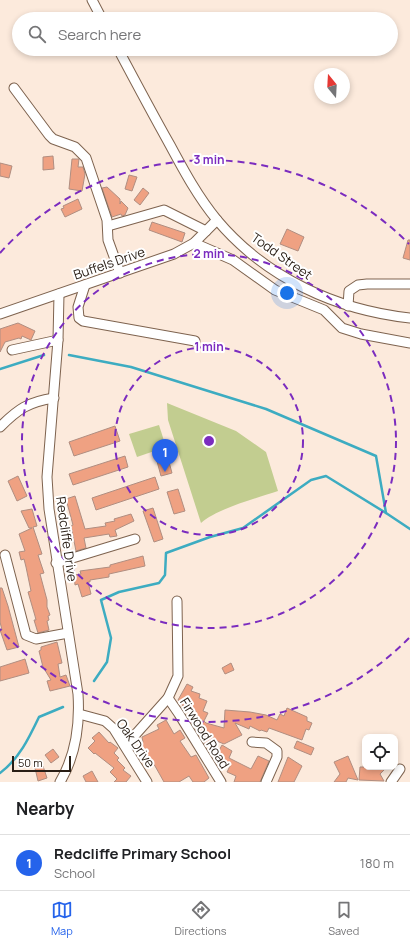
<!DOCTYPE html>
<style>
body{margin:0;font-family:Manrope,sans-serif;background:#f6f6f6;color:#202124}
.controls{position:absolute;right:12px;bottom:12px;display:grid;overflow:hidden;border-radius:8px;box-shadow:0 2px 6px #0003}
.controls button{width:36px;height:36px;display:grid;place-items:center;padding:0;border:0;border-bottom:1px solid #e0e0e0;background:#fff;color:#202124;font:20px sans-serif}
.compass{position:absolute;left:314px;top:68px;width:36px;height:36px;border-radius:50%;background:#fff;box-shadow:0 2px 6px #0003;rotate:342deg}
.scale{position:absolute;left:12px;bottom:10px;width:59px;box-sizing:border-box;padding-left:4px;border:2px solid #291e15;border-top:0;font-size:11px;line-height:14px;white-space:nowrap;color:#291e15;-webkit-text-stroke:3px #fff;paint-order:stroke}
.you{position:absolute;left:287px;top:293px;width:14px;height:14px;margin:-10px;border:3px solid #fff;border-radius:50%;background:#1a73e8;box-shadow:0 0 0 6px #1a73e833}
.badge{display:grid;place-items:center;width:26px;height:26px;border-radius:50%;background:#2563eb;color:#fff;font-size:13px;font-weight:700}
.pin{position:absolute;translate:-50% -33px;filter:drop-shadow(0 1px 2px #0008)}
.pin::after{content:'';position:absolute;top:21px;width:14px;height:12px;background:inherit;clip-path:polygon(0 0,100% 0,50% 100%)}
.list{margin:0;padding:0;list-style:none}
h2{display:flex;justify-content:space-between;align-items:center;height:52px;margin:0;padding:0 16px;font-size:17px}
h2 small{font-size:13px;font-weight:400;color:#757577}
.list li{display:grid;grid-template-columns:26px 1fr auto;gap:12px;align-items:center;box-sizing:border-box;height:56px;padding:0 16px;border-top:1px solid #e0e0e0}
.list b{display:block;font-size:15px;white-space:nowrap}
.list p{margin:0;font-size:13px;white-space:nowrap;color:#757577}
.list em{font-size:13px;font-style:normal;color:#757577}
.icon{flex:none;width:22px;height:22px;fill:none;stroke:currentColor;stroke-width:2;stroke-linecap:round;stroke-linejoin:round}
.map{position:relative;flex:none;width:410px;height:782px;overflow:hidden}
.search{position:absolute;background:#fff;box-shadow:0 2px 6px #0003;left:12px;right:12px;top:12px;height:44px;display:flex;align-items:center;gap:10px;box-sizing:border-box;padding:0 14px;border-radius:22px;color:#757577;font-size:15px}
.sheet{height:108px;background:#fff}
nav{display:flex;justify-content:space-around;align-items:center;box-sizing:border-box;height:56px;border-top:1px solid #e0e0e0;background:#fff;font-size:11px;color:#757577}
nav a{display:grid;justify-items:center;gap:2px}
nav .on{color:#2563eb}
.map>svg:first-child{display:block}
.green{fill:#c2cd90}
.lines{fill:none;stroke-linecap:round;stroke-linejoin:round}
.stream{stroke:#3dacc1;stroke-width:2.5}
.building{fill:#efa182;stroke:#b08e81}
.minor-casing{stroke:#7e634f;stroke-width:11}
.minor{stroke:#fff;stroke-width:9}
.ring{fill:none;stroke:#7b2cbf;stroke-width:2;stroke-dasharray:7 5}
.labels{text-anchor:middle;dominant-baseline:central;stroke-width:4;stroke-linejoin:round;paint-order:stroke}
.street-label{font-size:13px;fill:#291e15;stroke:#fff}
.centre{fill:#7b2cbf;stroke:#fff;stroke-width:2}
.ring-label{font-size:12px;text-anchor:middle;font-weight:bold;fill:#7b2cbf;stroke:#fff;stroke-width:4;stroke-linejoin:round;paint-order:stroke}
</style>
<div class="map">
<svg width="410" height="782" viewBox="0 0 410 782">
<rect width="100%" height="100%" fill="#fceadc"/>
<g class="green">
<path d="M167,403L236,431L266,452L278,491C257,498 216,509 201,523L168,420Z"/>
<path d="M159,425L166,447L137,457L129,434Z"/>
</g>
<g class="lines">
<g class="stream">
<path d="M69,355L131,367L266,409L376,456L386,513L410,529"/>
<path d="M0,369L44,355"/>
<path d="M94,681L107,662L111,638L101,600L119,592L159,583L165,575L166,553L210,537L243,528L311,480L326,476L386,513"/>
<path d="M0,773C19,759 29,738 39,717L63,707"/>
</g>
</g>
<g class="building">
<path d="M53,156L54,169L43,170V157Z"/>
<path d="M72,159H79L78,167H83L85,174L82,191L69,189Z"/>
<path d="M0,163L12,166L9,178L0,176Z"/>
<path d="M129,175L137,177L132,191L125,189Z"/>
<path d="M107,187L120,199V204L121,201L128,208L125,215L122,216L121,214L112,217L102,188Z"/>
<path d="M143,188L149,193L140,205L134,200Z"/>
<path d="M78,199L82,209L65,217L61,209L64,208L63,206Z"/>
<path d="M152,222L185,233L182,242L149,230Z"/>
<path d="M287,229L304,237L298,251L280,244Z"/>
<path d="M408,240H410V260L403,258Z"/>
<path d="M18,323L35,331L31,340L22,336L21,339L19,338L5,342L0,352V329Z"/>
<path d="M115,426L120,441L74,456L69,442Z"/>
<path d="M166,451L172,473L161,476L155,454Z"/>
<path d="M125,456L128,467L73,485L69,474Z"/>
<path d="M18,476L27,496L17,501L8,481Z"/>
<path d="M155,477L159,489L96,510L92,498Z"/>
<path d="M178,489L185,511L174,514L167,492Z"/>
<path d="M75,496L85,529L106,526L105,523L115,521L114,519L131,514L134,521L115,530L117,536L110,537L109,534L84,538L86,548L76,551L71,526L73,525L66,499Z"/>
<path d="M153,508L163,539L154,542L143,511Z"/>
<path d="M32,509L37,526L33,527L42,554L38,555L44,573L40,574L47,600V607L50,615L48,616L49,620L47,621L49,630L38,633L34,620H36L35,616L28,592L31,591L26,567L24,559L21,560L19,552L25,551L19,534L32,528H29L21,511Z"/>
<path d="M143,556L145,566L109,574V577L90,580V582H88L91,594L82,597L78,584L75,585L74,575L81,574L80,571L110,567V565Z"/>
<path d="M0,588H2L8,606L19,647L7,650L0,630H2L0,622Z"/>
<path d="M57,642L62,663L58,664L60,677L66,675L70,686L50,691L47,681L51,680L43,667L39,651L41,650V647Z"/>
<path d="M25,659L29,673L0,681V667Z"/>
<path d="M231,663L234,670L225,674L222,668Z"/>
<path d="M187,684L193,687L191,691L200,694L199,698L207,701L203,711L208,713L204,721L206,723L224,728L225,710L250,712L266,715L277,720L280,714L284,716L287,708L307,717V721L312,723L309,730L306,729L302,740L269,728L267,732L261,730L260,731L250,726L249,729L235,723L242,735L224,744L212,739L207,747L204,743L206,737L198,734L196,730L200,720L193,718L196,711L185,705L184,707L178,700Z"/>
<path d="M166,720L174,734L180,730L185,738L180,741L191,757L196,755L209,778L204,782H193L189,776L179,782H164L155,766L139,746L143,742L142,737L159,729L157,725Z"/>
<path d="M99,732L109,743L110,742L118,748L114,753L119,758L117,760L125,768L123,770L131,776L126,782H114L117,779L110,772L114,768L95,753L94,754L88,748L95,741L92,738Z"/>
<path d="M297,741L314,748L311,755L294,748Z"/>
<path d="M222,745L232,751L229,758L251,769L258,756L269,761L260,782H234L236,776L227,772L230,766L222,762L223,760L216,756Z"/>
<path d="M53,749L59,757L51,763L45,755Z"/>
<path d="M348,756L358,780L348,778L346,782H334L340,774L334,762Z"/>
<path d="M288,757L302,766L294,782H278Z"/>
<path d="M43,766L47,778L38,781L35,768Z"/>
<path d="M360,767H387L380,774L384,781L359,780Z"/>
<path d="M92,771L98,782H86L83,776Z"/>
</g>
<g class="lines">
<g class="minor-casing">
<g id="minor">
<path d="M92,0L102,19"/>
<path d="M118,49C135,81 152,113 170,145C184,171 198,197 217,220C266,278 336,310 410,318"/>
<path d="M14,88L49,135L53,139L75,147L86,158L107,220L108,240L120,273"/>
<path d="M108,226L164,210L206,231"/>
<path d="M194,243L233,260L275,290L324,310L342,328L361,334L410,343"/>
<path d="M85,285L78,307L79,318L83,321L195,341"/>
<path d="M59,294L58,340L47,477L49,509L78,694C80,725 76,755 60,782"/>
<path d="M348,306L349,291L358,285L367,284H410"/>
<path d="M0,314L174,254L194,243L217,220"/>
<path d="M12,350L58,340"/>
<path d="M0,427C18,409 28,402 54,398"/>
<path d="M5,555L26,635L36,639L68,633"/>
<path d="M56,563L135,539"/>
<path d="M168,698L179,714L221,782"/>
<path d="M79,714L105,721L114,729L147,782"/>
<path d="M252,742L266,743L277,751V757L266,782"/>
<path d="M126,745L168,698L178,676L177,601"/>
<path d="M391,782L400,769"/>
</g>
</g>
<use href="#minor" class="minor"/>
</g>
<g class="ring">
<circle cx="209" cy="441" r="94"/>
<circle cx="209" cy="441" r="187"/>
<path d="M409 638A281 281 0 0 1 0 629M0 253A281 281 0 0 1 409 244"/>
</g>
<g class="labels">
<g class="street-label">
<text transform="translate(282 256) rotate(35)">Todd Street</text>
<text transform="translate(109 263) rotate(-19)">Buffels Drive</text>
<text transform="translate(67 539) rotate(82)">Redcliffe Drive</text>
<text transform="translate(205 733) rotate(58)">Firwood Road</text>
<text transform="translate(136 743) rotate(55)">Oak Drive</text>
</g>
</g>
<circle cx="209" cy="441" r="6" class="centre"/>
<g class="ring-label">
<text x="209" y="164">3 min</text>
<text x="209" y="258">2 min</text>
<text x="209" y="351">1 min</text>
</g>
</svg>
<div class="controls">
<button><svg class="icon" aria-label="locate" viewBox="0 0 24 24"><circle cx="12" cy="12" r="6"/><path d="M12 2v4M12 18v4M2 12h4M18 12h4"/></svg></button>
</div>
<svg class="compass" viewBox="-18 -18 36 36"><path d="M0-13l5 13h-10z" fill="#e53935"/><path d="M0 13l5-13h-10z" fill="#757577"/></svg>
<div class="scale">50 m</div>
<div class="you"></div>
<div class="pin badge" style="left:165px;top:472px">1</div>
<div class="search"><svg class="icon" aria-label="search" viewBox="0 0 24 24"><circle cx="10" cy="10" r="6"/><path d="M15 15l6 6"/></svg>Search here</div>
</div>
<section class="sheet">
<h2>Nearby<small></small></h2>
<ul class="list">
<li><span class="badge">1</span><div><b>Redcliffe Primary School</b><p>School</p></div><em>180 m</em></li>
</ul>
</section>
<nav>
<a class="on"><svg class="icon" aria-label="map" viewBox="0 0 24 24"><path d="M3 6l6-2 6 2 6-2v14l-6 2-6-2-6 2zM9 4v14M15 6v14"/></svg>Map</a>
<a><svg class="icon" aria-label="directions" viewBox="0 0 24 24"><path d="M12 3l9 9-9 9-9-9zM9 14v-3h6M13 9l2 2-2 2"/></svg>Directions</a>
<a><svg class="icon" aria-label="saved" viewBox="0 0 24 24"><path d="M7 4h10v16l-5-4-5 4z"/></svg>Saved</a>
</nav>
